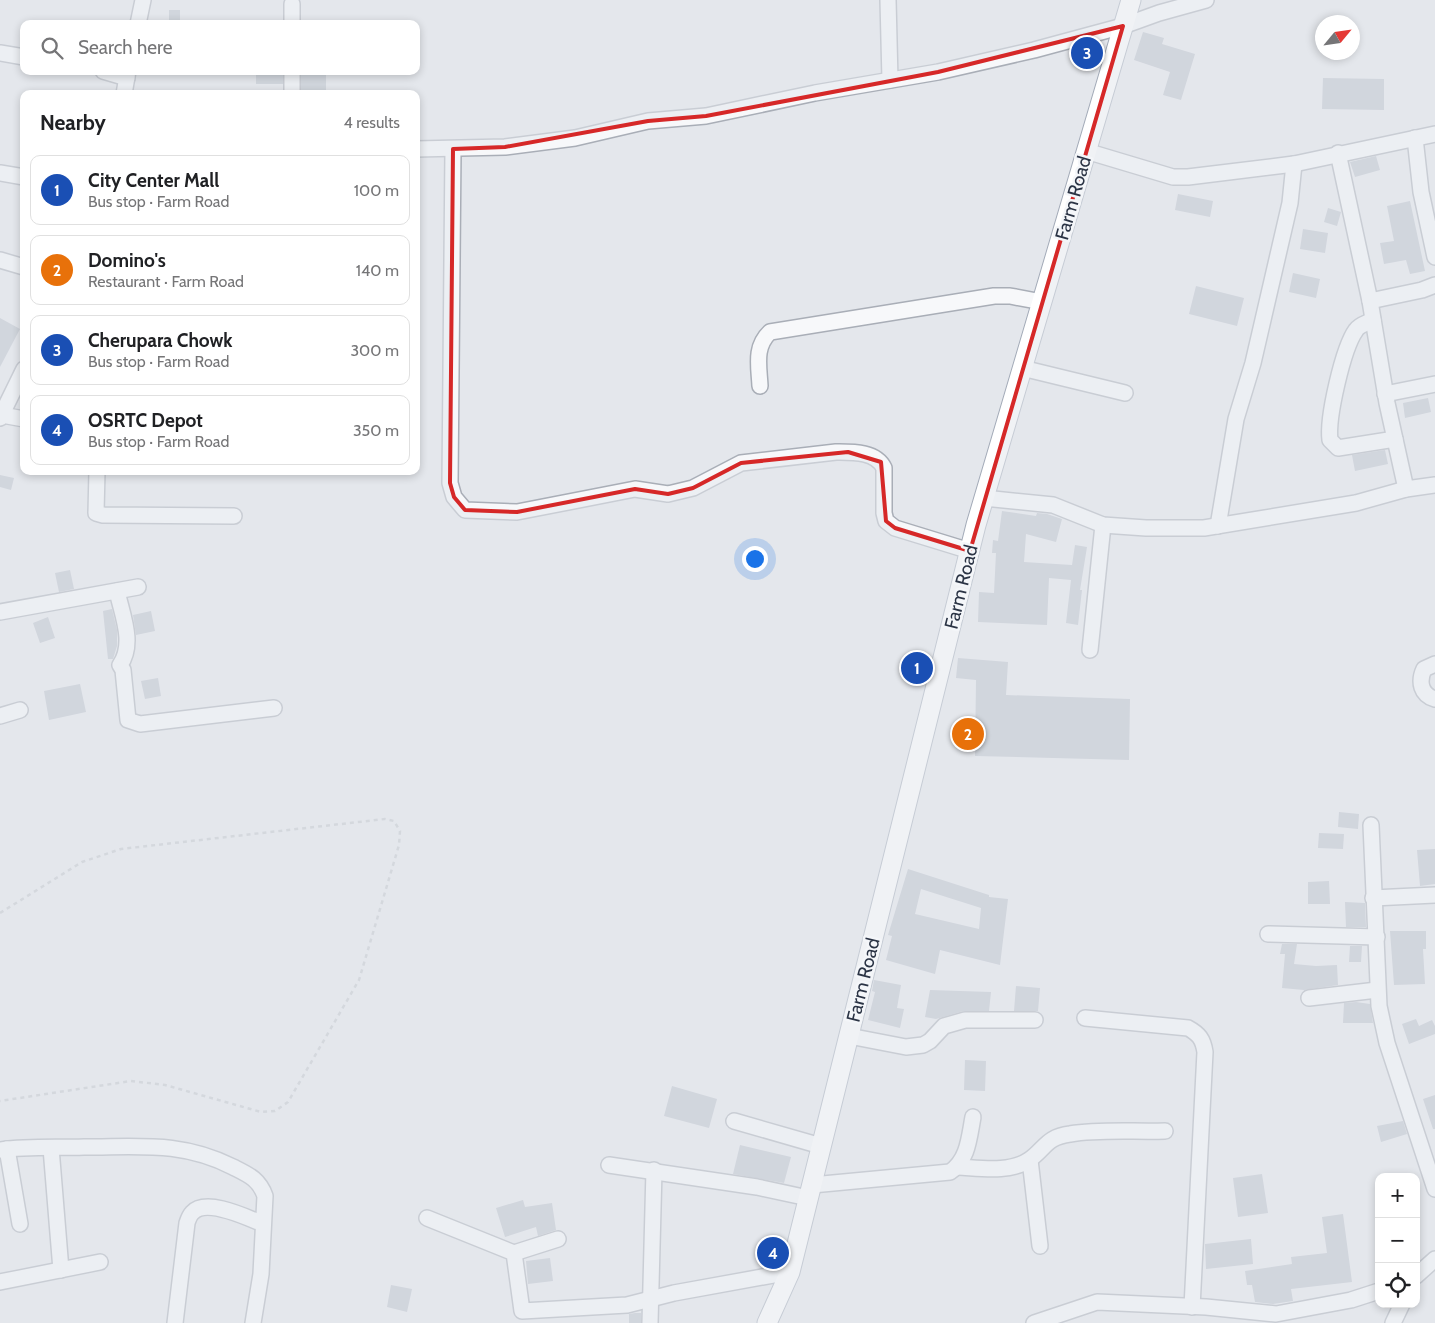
<!DOCTYPE html>
<meta charset="utf-8">
<style>
body{margin:0;font-family:Cabin,sans-serif;background:#f6f6f6;color:#202124}
.controls{position:absolute;right:15px;bottom:15px;display:grid;overflow:hidden;border-radius:10px;box-shadow:0 2px 8px #0003}
.controls button{width:45px;height:45px;display:grid;place-items:center;padding:0;border:0;border-bottom:1px solid #e0e0e0;background:#fff;color:#202124;font:25px sans-serif}
.compass{position:absolute;left:1315px;top:15px;width:45px;height:45px;border-radius:50%;background:#fff;box-shadow:0 2px 8px #0003;rotate:61deg}
.you{position:absolute;left:754px;top:558px;width:18px;height:18px;margin:-12px;border:4px solid #fff;border-radius:50%;background:#1a73e8;box-shadow:0 0 0 8px #1a73e833}
.badge{display:grid;place-items:center;width:32px;height:32px;border-radius:50%;background:#0f766e;color:#fff;font-size:16px;font-weight:700}
.pin{position:absolute;translate:-50% -50%;border:2px solid #fff;box-shadow:0 1px 5px #0006}
.list{margin:0;padding:0;list-style:none}
h2{display:flex;justify-content:space-between;align-items:center;height:65px;margin:0;padding:0 20px;font-size:21px}
h2 small{font-size:16px;font-weight:400;color:#757577}
.list li{display:grid;grid-template-columns:32px 1fr auto;gap:15px;align-items:center;box-sizing:border-box;height:70px;margin:0 10px 10px;padding:0 10px;border:1px solid #e0e0e0;border-radius:10px}
.list b{display:block;font-size:19px;white-space:nowrap}
.list p{margin:0;font-size:16px;white-space:nowrap;color:#757577}
.list em{font-size:16px;font-style:normal;color:#757577}
.icon{flex:none;width:28px;height:28px;fill:none;stroke:currentColor;stroke-width:2;stroke-linecap:round;stroke-linejoin:round}
.map{position:relative;flex:none;width:1435px;height:1323px;overflow:hidden}
.search{position:absolute;background:#fff;box-shadow:0 2px 8px #0003;left:20px;top:20px;width:400px;height:55px;display:flex;align-items:center;gap:12px;box-sizing:border-box;padding:0 18px;border-radius:10px;color:#757577;font-size:19px}
.panel{position:absolute;background:#fff;box-shadow:0 2px 8px #0003;left:20px;top:90px;width:400px;height:385px;border-radius:10px}
.map>svg:first-child{display:block}
.building{fill:#bbc0ca;fill-rule:evenodd}
.lines{fill:none;stroke-linecap:round;stroke-linejoin:round}
.minor-casing{stroke:#a9aeb7;stroke-width:18}
.major-casing{stroke:#a3abb8;stroke-width:21}
.path{stroke:#c2c5cb;stroke-width:2.5;stroke-dasharray:4 4;stroke-linecap:butt}
.minor{stroke:#f7f8fa;stroke-width:15}
.major{stroke:#fff;stroke-width:19}
.marked{fill:none;stroke:#d62828;stroke-width:4;stroke-linejoin:round}
.labels{text-anchor:middle;dominant-baseline:central;stroke-width:5;stroke-linejoin:round;paint-order:stroke}
.street-label{font-size:19px;fill:#2b3445;stroke:#f4f6f9}
</style>
<div class="map">
<svg width="1435" height="1323" viewBox="0 0 1435 1323">
<rect width="100%" height="100%" fill="#e4e7ec"/>
<g class="building">
<rect x="169" y="10" width="11" height="14"/>
<path d="M1143,32L1164,38L1162,44L1195,54L1181,100L1163,95L1170,72L1134,60Z"/>
<rect x="256" y="71" width="27" height="13"/>
<rect x="301" y="71" width="25" height="19"/>
<path d="M1323,78L1384,79V110L1322,109Z"/>
<path d="M1376,156L1380,170L1355,177L1350,162Z"/>
<path d="M1178,194L1213,201L1210,217L1175,210Z"/>
<path d="M1410,201L1425,271L1410,274L1406,260L1384,264L1380,243L1394,241L1387,206Z"/>
<path d="M1328,208L1341,212L1337,226L1324,222Z"/>
<path d="M1303,229L1328,233L1325,253L1300,249Z"/>
<path d="M1293,273L1320,279L1316,298L1289,292Z"/>
<path d="M1196,286L1244,298L1237,326L1189,314Z"/>
<path d="M0,318L20,329L0,367Z"/>
<path d="M1428,398L1431,412L1405,418L1403,403Z"/>
<path d="M1385,450L1388,464L1355,471L1352,455Z"/>
<path d="M0,475L14,478L11,490L0,487Z"/>
<path d="M1002,511L1036,516L1037,513L1047,514L1062,519L1056,542L1026,534L1024,562L1072,565L1075,545L1087,547L1080,590H1082L1078,625L1066,623L1071,580L1049,578L1047,625L978,622L979,592L994,593L996,553H992L993,540L998,541Z"/>
<path d="M70,570L74,589L59,592L55,573Z"/>
<path d="M112,609L117,630V646L113,659H108L103,611Z"/>
<path d="M151,611L155,631L136,635L133,615Z"/>
<path d="M48,617L55,638L40,643L33,623Z"/>
<path d="M958,658L1008,662L1006,695L1130,699L1129,760L975,756L976,680L956,678Z"/>
<path d="M158,678L161,696L145,699L141,681Z"/>
<path d="M80,684L86,712L49,720L44,691Z"/>
<path d="M1339,812L1359,814L1358,829L1338,827Z"/>
<path d="M1319,833L1344,834L1343,849L1318,848Z"/>
<path d="M1435,849V884L1420,886L1417,850Z"/>
<path d="M908,869L989,895V897L1008,899L1000,965L940,950L935,974L886,960L892,936L888,935ZM921,889L981,908L979,929L915,914Z"/>
<path d="M1329,881L1330,904H1308V882Z"/>
<path d="M1345,902L1365,903L1366,927H1346Z"/>
<path d="M1390,931H1426V949H1423L1425,984L1394,985Z"/>
<path d="M1282,944H1297L1294,964L1316,966L1337,965L1338,985L1304,990L1282,988L1285,954H1280Z"/>
<path d="M1350,946H1362L1361,962H1349Z"/>
<path d="M874,980L901,985L897,1008L904,1009L900,1028L868,1020L875,992L872,991Z"/>
<path d="M1016,986L1040,988L1038,1011H1014Z"/>
<path d="M930,990L991,992L989,1011H963L936,1019L925,1017Z"/>
<path d="M1356,1002L1370,1004L1373,1023H1343L1344,1003Z"/>
<path d="M1416,1019L1419,1026L1432,1020L1435,1026V1034L1409,1044L1402,1024Z"/>
<path d="M965,1060L986,1061L985,1091L964,1090Z"/>
<path d="M672,1086L717,1099L709,1128L664,1116Z"/>
<path d="M1435,1095V1129H1433L1423,1099Z"/>
<path d="M1403,1121L1407,1134L1381,1142L1377,1126Z"/>
<path d="M740,1145L791,1157L784,1183L733,1174Z"/>
<path d="M1262,1174L1268,1213L1238,1217L1233,1178Z"/>
<path d="M523,1200L525,1207L552,1203L556,1230L538,1236L536,1227L505,1237L496,1208Z"/>
<path d="M1343,1214L1352,1282L1291,1289L1293,1301L1273,1304L1255,1302L1252,1285H1247L1245,1271L1292,1264L1291,1257L1327,1253L1322,1217Z"/>
<path d="M1251,1239L1253,1264L1206,1269L1205,1244Z"/>
<path d="M550,1258L553,1281L528,1284L526,1261Z"/>
<path d="M391,1285L412,1289L407,1312L387,1307Z"/>
<path d="M635,1313H641V1323H629V1314Z"/>
</g>
<g class="lines">
<g class="minor-casing">
<g id="minor">
<path d="M888,0L890,80"/>
<path d="M292,4V24"/>
<path d="M138,24L143,0"/>
<path d="M0,53L24,57"/>
<path d="M103,71L127,78"/>
<path d="M292,71V94"/>
<path d="M124,94L128,71"/>
<path d="M1415,138L1421,192L1435,257"/>
<path d="M416,149L505,147L575,138L648,121L706,116L815,93L938,72L1034,50L1123,26L1159,13L1206,0"/>
<path d="M453,149L450,483L454,497L465,510L517,512L635,489L668,494L693,488L741,463L836,452C852,452 876,451 884,468V513L886,521L895,528L970,551"/>
<path d="M1086,151L1173,177H1188L1294,164L1435,134"/>
<path d="M1338,153L1370,301L1387,403L1406,489"/>
<path d="M0,173L24,177"/>
<path d="M0,260L24,267"/>
<path d="M1370,301L1422,290L1435,285"/>
<path d="M1373,320C1367,323 1359,325 1356,330C1343,348 1327,418 1330,440L1338,448L1395,439"/>
<path d="M1022,368L1125,393"/>
<path d="M760,386C759,366 754,347 770,332L994,296H1010L1042,302"/>
<path d="M1385,394L1435,384"/>
<path d="M2,415L24,419"/>
<path d="M0,418L24,369"/>
<path d="M97,471L96,513L103,515L234,516"/>
<path d="M984,498L1053,505L1103,525L1146,528H1204L1356,503L1406,489L1435,485"/>
<path d="M1218,526L1236,419L1253,363L1290,203L1294,164"/>
<path d="M117,591C122,615 135,643 120,665L123,670L128,720L140,724L274,708"/>
<path d="M0,612L138,587"/>
<path d="M1090,650L1103,525"/>
<path d="M1435,664L1424,669C1418,682 1421,695 1435,699"/>
<path d="M0,716L20,710"/>
<path d="M1371,825L1379,1006L1387,1043L1435,1189"/>
<path d="M1373,898L1435,895"/>
<path d="M1268,934L1377,937"/>
<path d="M1309,998L1377,990"/>
<path d="M1085,1018L1188,1028C1199,1034 1203,1039 1205,1052L1192,1307"/>
<path d="M849,1036L906,1047L923,1045L930,1041L944,1026L965,1020H1035"/>
<path d="M734,1121L821,1146"/>
<path d="M51,1148L61,1270"/>
<path d="M7,1149L20,1224"/>
<path d="M0,1150C27,1146 56,1148 84,1147C139,1147 182,1141 233,1167C249,1175 259,1179 265,1196L261,1274L253,1323"/>
<path d="M1030,1160L1040,1246"/>
<path d="M609,1165L757,1187L808,1198"/>
<path d="M958,1167C980,1168 1010,1173 1029,1160C1045,1149 1046,1137 1070,1134C1100,1129 1134,1132 1165,1131"/>
<path d="M812,1185L950,1172C968,1160 969,1138 973,1117"/>
<path d="M427,1218L514,1253L522,1311L627,1305L674,1293L790,1272"/>
<path d="M514,1253L558,1239"/>
<path d="M1416,1276L1435,1259"/>
<path d="M0,1282L100,1262"/>
<path d="M175,1323L187,1223C188,1220 190,1215 192,1213C206,1197 248,1218 263,1224"/>
<path d="M650,1323L654,1170"/>
<path d="M1034,1323L1097,1302L1206,1307L1276,1314L1351,1300L1379,1291"/>
<path d="M1393,1323L1402,1304"/>
</g>
</g>
<g class="major-casing">
<path id="major" d="M767,1323L790,1272L976,525L1131,0"/>
</g>
<path class="path" d="M0,913L82,862L121,849L385,819L394,821L400,831L399,845L359,980L288,1102L275,1111L261,1112L165,1085L131,1081L0,1101"/>
<use href="#minor" class="minor"/>
<use href="#major" class="major"/>
</g>
<path d="M0 0H1435V1323H0ZM1123,26L970,551L895,528L886,521L881,462L848,452L741,463L693,488L668,494L635,489L517,512L465,510L454,497L450,483L453,149L505,147L648,121L706,116L938,72Z" fill="#e4e7ec" fill-opacity=".55" fill-rule="evenodd"/>
<path class="marked" d="M1123,26L970,551L895,528L886,521L881,462L848,452L741,463L693,488L668,494L635,489L517,512L465,510L454,497L450,483L453,149L505,147L648,121L706,116L938,72Z"/>
<g class="labels">
<g class="street-label">
<text transform="translate(1073 198) rotate(-74)">Farm Road</text>
<text transform="translate(961 587) rotate(-76)">Farm Road</text>
<text transform="translate(863 980) rotate(-76)">Farm Road</text>
</g>
</g>
</svg>
<div class="controls">
<button>+</button>
<button>−</button>
<button><svg class="icon" aria-label="locate" viewBox="0 0 24 24"><circle cx="12" cy="12" r="6"/><path d="M12 2v4M12 18v4M2 12h4M18 12h4"/></svg></button>
</div>
<svg class="compass" viewBox="-18 -18 36 36"><path d="M0-13l5 13h-10z" fill="#e53935"/><path d="M0 13l5-13h-10z" fill="#757577"/></svg>
<div class="you"></div>
<div class="pin badge" style="left:917px;top:668px;background:#1a4fb4">1</div>
<div class="pin badge" style="left:968px;top:734px;background:#e8710a">2</div>
<div class="pin badge" style="left:1087px;top:53px;background:#1a4fb4">3</div>
<div class="pin badge" style="left:773px;top:1253px;background:#1a4fb4">4</div>
<div class="search"><svg class="icon" aria-label="search" viewBox="0 0 24 24"><circle cx="10" cy="10" r="6"/><path d="M15 15l6 6"/></svg>Search here</div>
<section class="panel">
<h2>Nearby<small>4 results</small></h2>
<ul class="list">
<li><span class="badge" style="background:#1a4fb4">1</span><div><b>City Center Mall</b><p>Bus stop · Farm Road</p></div><em>100 m</em></li>
<li><span class="badge" style="background:#e8710a">2</span><div><b>Domino's</b><p>Restaurant · Farm Road</p></div><em>140 m</em></li>
<li><span class="badge" style="background:#1a4fb4">3</span><div><b>Cherupara Chowk</b><p>Bus stop · Farm Road</p></div><em>300 m</em></li>
<li><span class="badge" style="background:#1a4fb4">4</span><div><b>OSRTC Depot</b><p>Bus stop · Farm Road</p></div><em>350 m</em></li>
</ul>
</section>
</div>
